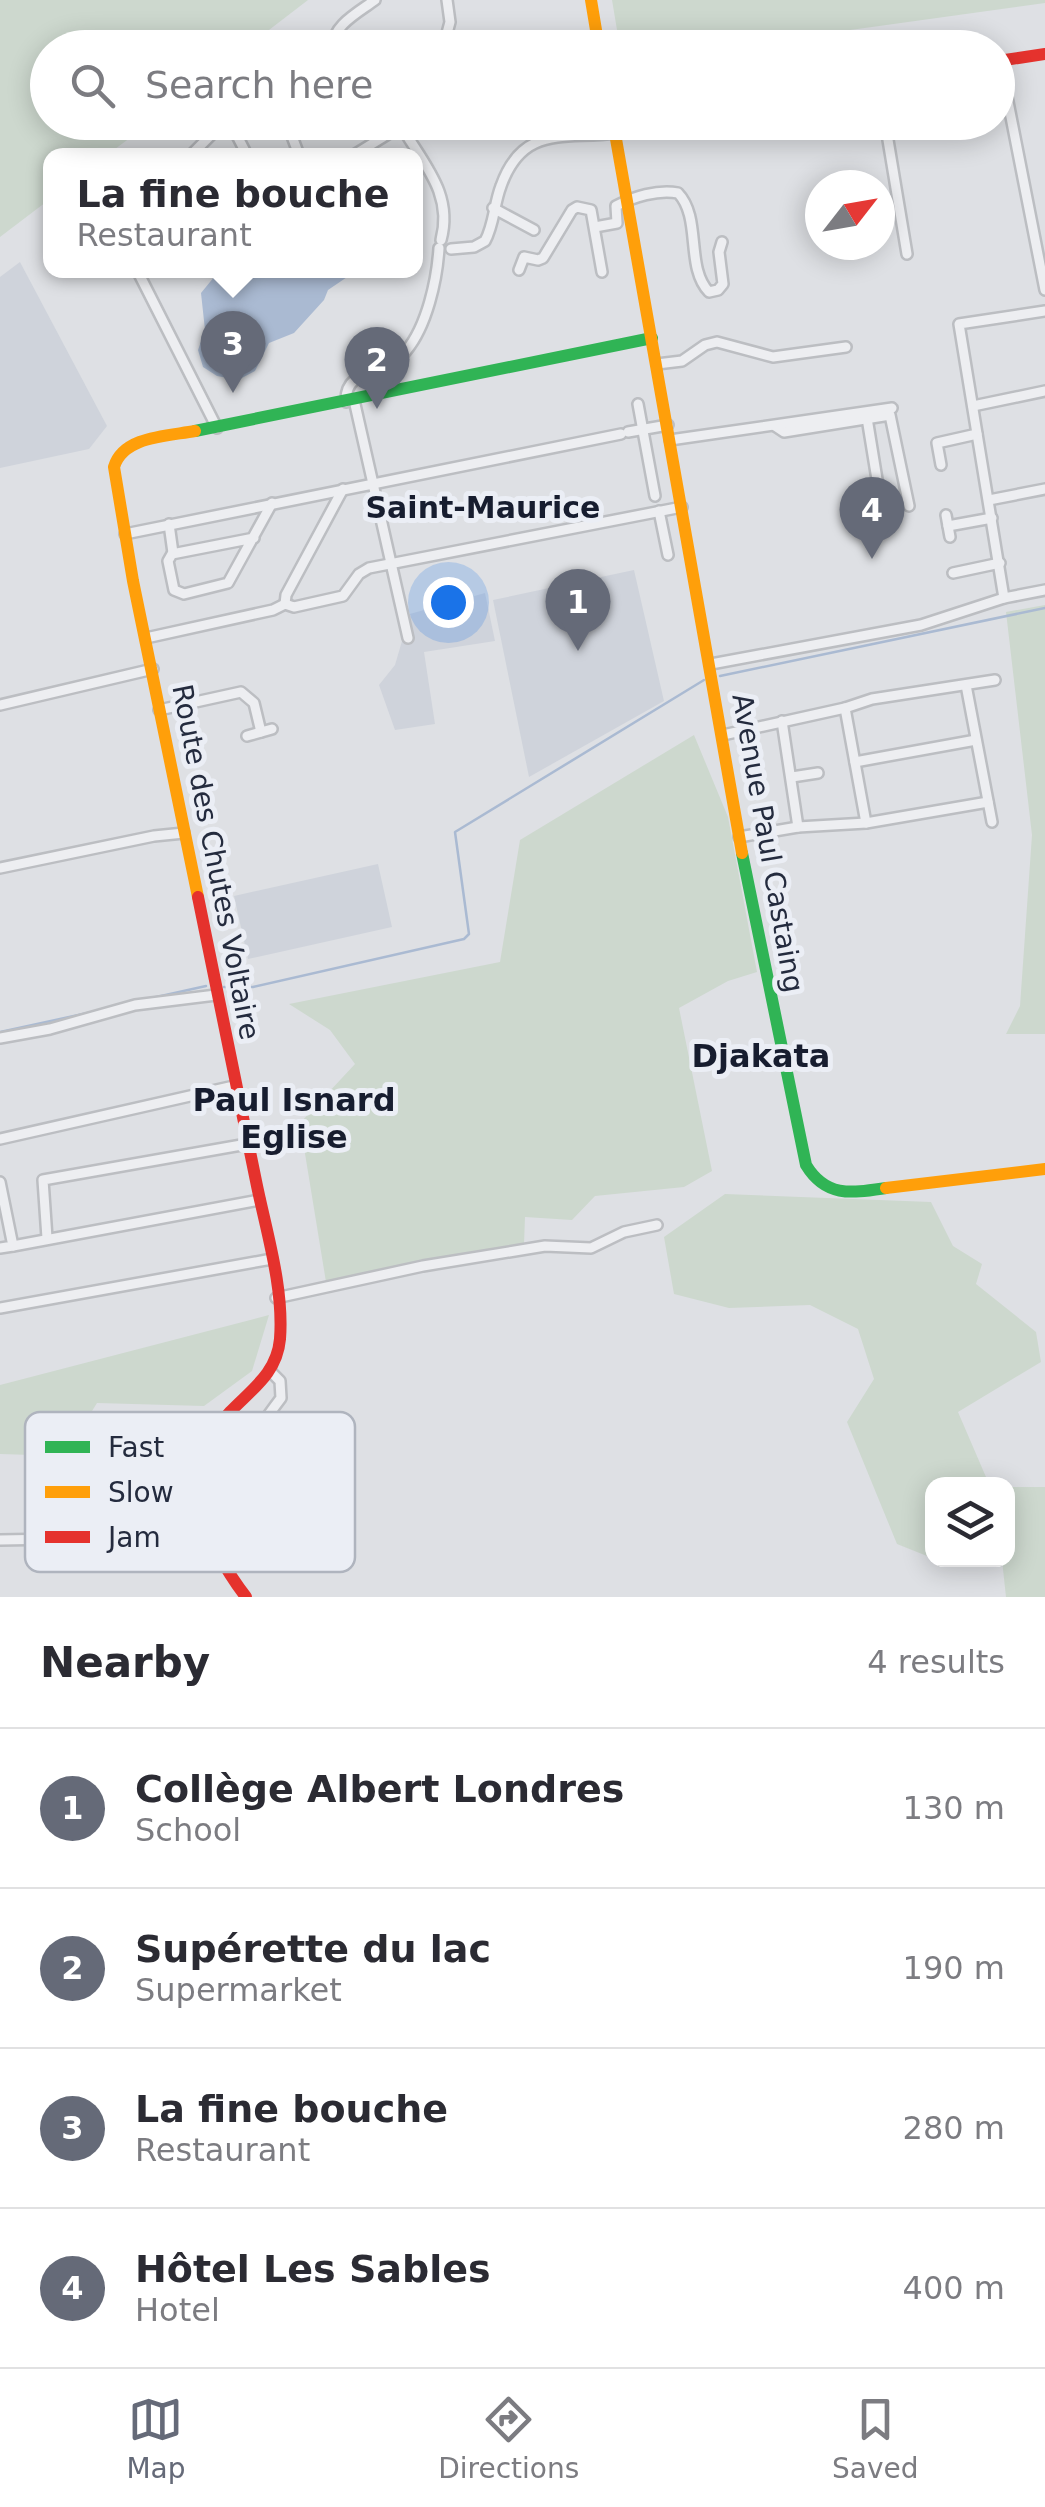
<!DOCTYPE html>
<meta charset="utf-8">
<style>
body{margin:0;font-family:"DejaVu Sans",sans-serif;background:#f2f2f3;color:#2b2b33}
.controls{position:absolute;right:30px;bottom:30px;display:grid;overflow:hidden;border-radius:20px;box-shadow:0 5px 25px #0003}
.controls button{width:90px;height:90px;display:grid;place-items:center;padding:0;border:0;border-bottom:2px solid #e1e1e2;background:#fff;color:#2b2b33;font:50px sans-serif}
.compass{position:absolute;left:805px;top:170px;width:90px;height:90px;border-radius:50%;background:#fff;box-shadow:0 5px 25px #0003;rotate:59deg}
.you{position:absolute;left:448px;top:602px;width:35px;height:35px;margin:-25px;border:8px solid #fff;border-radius:50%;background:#1a73e8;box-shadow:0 0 0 15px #1a73e833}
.badge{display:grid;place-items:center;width:65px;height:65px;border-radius:50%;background:#656a78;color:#fff;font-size:32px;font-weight:700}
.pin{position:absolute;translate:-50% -82px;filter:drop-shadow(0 2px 5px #0008)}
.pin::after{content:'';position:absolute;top:52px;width:35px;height:30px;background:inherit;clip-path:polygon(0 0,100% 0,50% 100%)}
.popup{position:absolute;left:43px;top:148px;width:380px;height:130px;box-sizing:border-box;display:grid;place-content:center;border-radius:20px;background:#fff;filter:drop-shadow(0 2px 8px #0005);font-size:32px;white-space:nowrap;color:#7c7c81}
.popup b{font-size:38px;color:#2b2b33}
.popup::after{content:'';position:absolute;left:50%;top:100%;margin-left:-20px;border:20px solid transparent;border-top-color:#fff}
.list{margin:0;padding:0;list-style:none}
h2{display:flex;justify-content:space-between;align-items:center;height:130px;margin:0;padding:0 40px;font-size:42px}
h2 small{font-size:32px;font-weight:400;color:#7c7c81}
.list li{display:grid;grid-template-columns:65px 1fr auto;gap:30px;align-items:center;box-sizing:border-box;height:160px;padding:0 40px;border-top:2px solid #e1e1e2}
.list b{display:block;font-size:38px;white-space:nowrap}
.list p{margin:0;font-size:32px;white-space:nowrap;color:#7c7c81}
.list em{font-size:32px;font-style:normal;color:#7c7c81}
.icon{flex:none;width:55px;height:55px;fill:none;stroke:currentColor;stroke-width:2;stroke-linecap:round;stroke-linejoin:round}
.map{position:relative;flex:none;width:1045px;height:1597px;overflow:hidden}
.search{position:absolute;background:#fff;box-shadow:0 5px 25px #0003;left:30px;right:30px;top:30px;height:110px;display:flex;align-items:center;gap:25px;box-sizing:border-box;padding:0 35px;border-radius:55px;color:#7c7c81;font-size:38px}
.sheet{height:770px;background:#fff}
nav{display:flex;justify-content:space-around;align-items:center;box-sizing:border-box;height:140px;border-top:2px solid #e1e1e2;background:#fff;font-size:28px;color:#7c7c81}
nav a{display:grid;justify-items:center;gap:5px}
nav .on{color:#656a78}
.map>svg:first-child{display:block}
.built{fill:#cfd3db}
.green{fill:#cdd8ce}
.water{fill:#aabad2}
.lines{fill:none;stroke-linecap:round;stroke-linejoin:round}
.stream{stroke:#aabad2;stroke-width:2.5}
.street-casing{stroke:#bcbec2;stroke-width:14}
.street{stroke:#edeef1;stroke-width:9}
.fast{stroke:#30b455;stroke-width:12}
.slow{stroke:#ff9f0a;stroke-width:12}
.jam{stroke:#e5322d;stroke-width:12}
.labels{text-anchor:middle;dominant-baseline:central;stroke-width:10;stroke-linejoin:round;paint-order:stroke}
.street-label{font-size:28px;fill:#242b3e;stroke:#ebeef5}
.neighbourhood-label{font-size:30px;font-weight:bold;fill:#171d2f;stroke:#ebeef5}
.quarter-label{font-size:32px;font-weight:bold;fill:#171d2f;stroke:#ebeef5}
.key{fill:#ebeef5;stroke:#afb4be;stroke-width:2.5}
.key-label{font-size:28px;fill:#242b3e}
</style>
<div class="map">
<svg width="1045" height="1597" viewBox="0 0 1045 1597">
<rect width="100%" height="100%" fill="#dee0e4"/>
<g class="built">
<path d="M20,262L107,426L89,449L0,468V277Z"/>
<path d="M634,570L664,701L529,777L493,600Z"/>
<path d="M485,593L495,641L424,652L435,724L395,730L379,685L395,665L402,641L399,617Z"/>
<path d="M378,864L392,927L248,959L234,896Z"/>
<path d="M133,1425L165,1428L158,1513L149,1523L110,1520L102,1509L106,1438L132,1439Z"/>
</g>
<g class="green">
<path d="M0,0H308L247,47L48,48V122L150,123L107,155H51L50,199L0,237Z"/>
<path d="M612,0H1045V3L727,47L620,48Z"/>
<path d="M1045,605V1034H1006L1020,1006L1032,835L1006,612Z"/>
<path d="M694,735L728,817L757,972L728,981L679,1008L712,1171L684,1187L595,1196L572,1220L525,1217L524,1244L426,1259L326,1282L300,1123L355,1064L330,1030L289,1004L500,962L520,840Z"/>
<path d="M725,1194L931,1202L953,1246L982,1264L976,1284L1036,1332L1041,1362L958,1412L989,1484H932V1558L897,1544L847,1422L874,1379L858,1329L810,1305L729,1308L674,1294L664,1237Z"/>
<path d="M269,1315L252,1371L204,1406L97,1403L64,1456L0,1454V1385Z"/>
<path d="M1008,1487H1045V1597H1006L1002,1560H1008Z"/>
</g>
<path class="water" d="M219,271V270L356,271L328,290L324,300L294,333L269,343L255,371L238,380L217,376L203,367L198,350L205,330L201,293Z"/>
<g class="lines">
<g class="stream">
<path d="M720,676L1045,608"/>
<path d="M224,987H253L464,939L469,934L455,832L704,680"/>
<path d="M143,1000L206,986"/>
<path d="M0,1032L106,1009"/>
</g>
<g class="street-casing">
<g id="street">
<path d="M333,48C331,26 359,12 375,0"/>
<path d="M425,48L446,37L450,22L447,0"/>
<path d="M1000,61L1045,290"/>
<path d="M230,122L247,155"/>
<path d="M399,122C421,162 454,192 441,240"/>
<path d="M885,122L907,254"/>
<path d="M287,123L299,155"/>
<path d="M191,155L224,122"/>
<path d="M354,155L401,126"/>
<path d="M493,208L534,230"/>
<path d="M595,227L617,223L616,206C633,197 658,189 678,193C702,218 685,267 709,292L718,290L723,284L719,252L722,242"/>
<path d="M451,249L474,247L485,241C494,225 494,204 501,186C523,124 565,140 615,133"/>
<path d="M137,270L217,428"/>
<path d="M519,270L524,257L538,260L543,258L572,210L577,207L591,210L602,272"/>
<path d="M657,364L682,361L705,345L717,342L773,357L846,347"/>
<path d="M354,400L408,638"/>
<path d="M346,402C344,367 387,374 406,351C427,326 437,280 439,248"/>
<path d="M638,404L655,496"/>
<path d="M973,406L1045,391"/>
<path d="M867,418L882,510"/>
<path d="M775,426L784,432L890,415L909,506"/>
<path d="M628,432L668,425"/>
<path d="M670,440L892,408"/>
<path d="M941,465L937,443L977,434"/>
<path d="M989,500L1045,489"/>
<path d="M659,511L668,555"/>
<path d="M946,515L950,537"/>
<path d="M169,524L173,553"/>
<path d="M948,526L992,518"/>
<path d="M125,534L621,434"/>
<path d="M254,538L172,554L168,561L174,590L184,594L228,583L272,503"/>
<path d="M953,573L1000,563"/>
<path d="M1004,598L959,324L1045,311"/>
<path d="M285,604L286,595L343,489"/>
<path d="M146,638L273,610L285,604L294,607L343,596L359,574L369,568L682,507"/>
<path d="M711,664L921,625L1004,598L1045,590"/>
<path d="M966,685L992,822"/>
<path d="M0,705L153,669"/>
<path d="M845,708L866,823"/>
<path d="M159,710L241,692L254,703L261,732"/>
<path d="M782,721L798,827"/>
<path d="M723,735L845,708L872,699L995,680"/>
<path d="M247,736L272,729"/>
<path d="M855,762L976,740"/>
<path d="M792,777L818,773"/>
<path d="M739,837L798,827L866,823L988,802"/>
<path d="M0,868L154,836L184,833"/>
<path d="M0,1038L50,1029L135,1005L216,995"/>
<path d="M0,1139L234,1086"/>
<path d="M0,1182L13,1246L0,1248"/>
<path d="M47,1238L43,1180L247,1144"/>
<path d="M13,1246L259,1200"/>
<path d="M276,1298L423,1266L545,1246L591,1248L624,1232L657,1225"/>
<path d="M0,1308L272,1259"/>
<path d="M270,1371L280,1381L281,1398C253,1435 223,1477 252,1521C275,1532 286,1515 302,1499"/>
<path d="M0,1540L57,1539L96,1548H123L137,1546L200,1517"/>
</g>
</g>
<use href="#street" class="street"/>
<g class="fast">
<path d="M195,431L652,338"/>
<path d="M742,853L806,1165C826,1198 852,1193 886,1188"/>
</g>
<g class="slow">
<path d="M591,0L599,48"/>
<path d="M613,122L742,853"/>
<path d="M195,431C168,436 123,436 114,467L133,581L198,897"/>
<path d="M886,1188L1045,1169"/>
</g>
<g class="jam">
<path d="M998,61L1045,54"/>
<path d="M198,897C217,992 237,1086 256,1181C266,1231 284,1287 280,1339C277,1373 252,1389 230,1412C175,1470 204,1542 246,1597"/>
</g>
</g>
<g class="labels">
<g class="street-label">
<text transform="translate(768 843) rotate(80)">Avenue Paul Castaing</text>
<text transform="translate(216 862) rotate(79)">Route des Chutes Voltaire</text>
</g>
<g class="neighbourhood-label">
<text x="483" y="507">Saint-Maurice</text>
</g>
<g class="quarter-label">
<text x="761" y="1056">Djakata</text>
<text x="294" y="1100">Paul Isnard<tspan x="294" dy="37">Eglise</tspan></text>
</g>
</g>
<rect x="25" y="1412" width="330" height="160" rx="15" class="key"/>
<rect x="45" y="1441" width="45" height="12" fill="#30b455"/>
<rect x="45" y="1486" width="45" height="12" fill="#ff9f0a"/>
<rect x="45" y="1531" width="45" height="12" fill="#e5322d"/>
<g class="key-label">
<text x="108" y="1457">Fast</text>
<text x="108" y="1502">Slow</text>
<text x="108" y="1547">Jam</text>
</g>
</svg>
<div class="controls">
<button><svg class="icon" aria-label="layers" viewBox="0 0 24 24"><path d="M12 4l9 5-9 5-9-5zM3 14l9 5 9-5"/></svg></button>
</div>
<svg class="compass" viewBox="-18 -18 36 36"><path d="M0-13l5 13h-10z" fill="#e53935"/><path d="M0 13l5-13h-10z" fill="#7c7c81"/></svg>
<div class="you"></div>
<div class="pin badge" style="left:578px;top:651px">1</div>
<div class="pin badge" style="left:377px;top:409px">2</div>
<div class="pin badge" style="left:233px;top:393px">3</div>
<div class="popup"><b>La fine bouche</b>Restaurant</div>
<div class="pin badge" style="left:872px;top:559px">4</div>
<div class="search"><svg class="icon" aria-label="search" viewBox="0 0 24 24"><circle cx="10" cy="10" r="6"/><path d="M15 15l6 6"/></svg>Search here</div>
</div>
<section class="sheet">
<h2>Nearby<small>4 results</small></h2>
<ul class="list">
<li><span class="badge">1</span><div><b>Collège Albert Londres</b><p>School</p></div><em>130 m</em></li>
<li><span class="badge">2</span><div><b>Supérette du lac</b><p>Supermarket</p></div><em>190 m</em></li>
<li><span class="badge">3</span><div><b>La fine bouche</b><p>Restaurant</p></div><em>280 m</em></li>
<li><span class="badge">4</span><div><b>Hôtel Les Sables</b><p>Hotel</p></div><em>400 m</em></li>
</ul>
</section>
<nav>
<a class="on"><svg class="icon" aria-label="map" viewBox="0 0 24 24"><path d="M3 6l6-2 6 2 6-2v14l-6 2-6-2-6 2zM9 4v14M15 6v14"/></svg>Map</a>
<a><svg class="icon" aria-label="directions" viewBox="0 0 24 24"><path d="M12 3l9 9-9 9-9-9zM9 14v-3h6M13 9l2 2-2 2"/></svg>Directions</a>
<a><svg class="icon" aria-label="saved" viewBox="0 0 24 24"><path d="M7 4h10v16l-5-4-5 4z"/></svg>Saved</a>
</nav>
